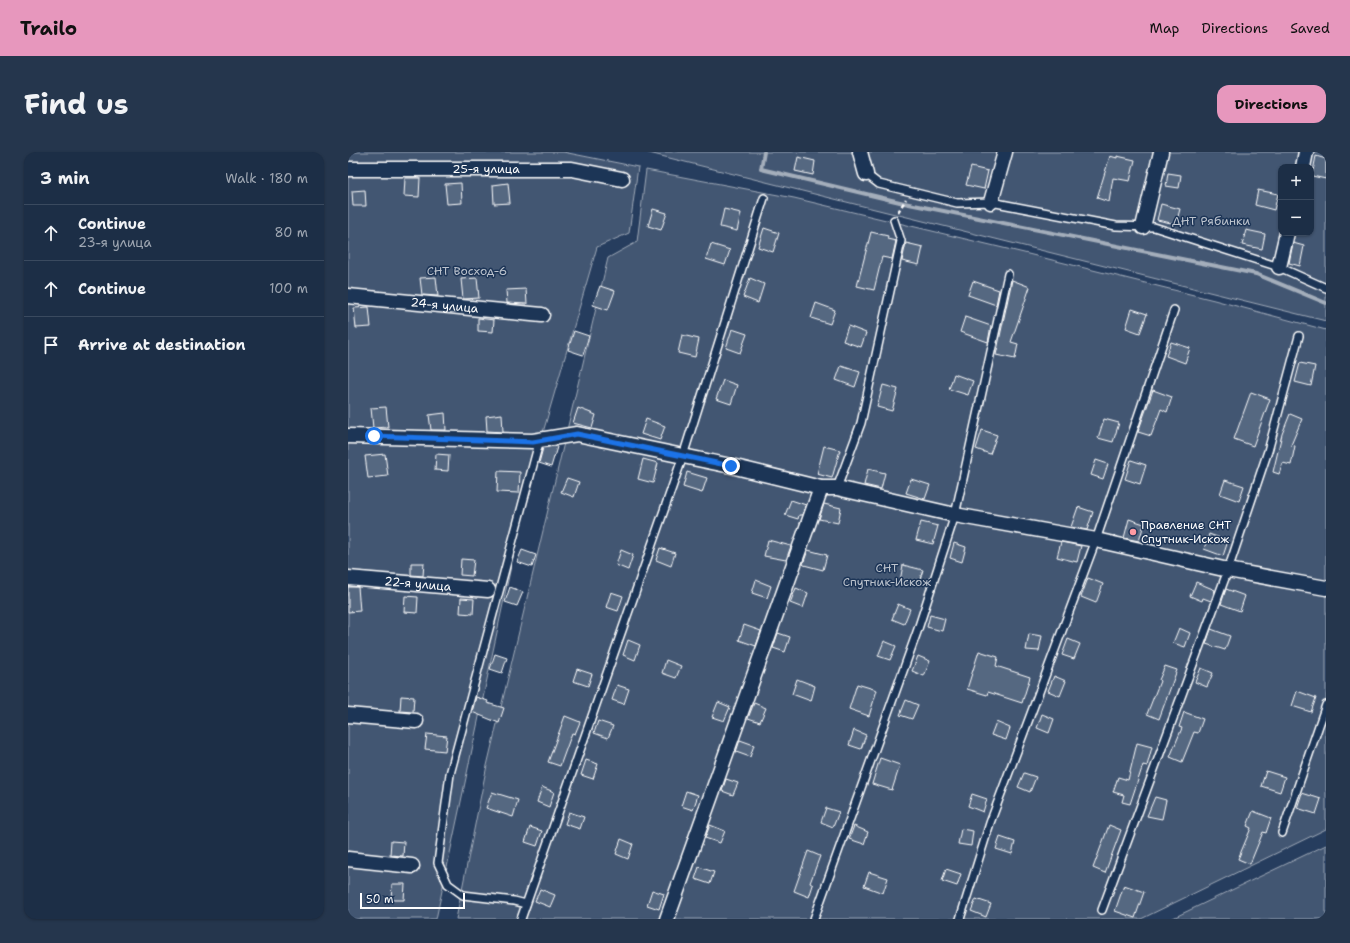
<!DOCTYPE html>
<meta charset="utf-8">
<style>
body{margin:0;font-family:"Shantell Sans",sans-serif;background:#25364d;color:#f1f3f6}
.controls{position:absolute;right:12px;top:12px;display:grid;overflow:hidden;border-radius:8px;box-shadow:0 1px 3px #0004}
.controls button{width:36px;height:36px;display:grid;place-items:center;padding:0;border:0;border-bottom:1px solid #3a4a5f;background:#1c2e46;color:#f1f3f6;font:20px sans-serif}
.scale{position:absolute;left:12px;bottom:10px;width:105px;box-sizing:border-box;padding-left:4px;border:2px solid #fff;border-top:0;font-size:11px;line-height:14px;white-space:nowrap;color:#fff;-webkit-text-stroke:3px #1d3557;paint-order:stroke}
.stop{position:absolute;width:12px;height:12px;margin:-9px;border:3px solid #1a73e8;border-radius:50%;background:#fff}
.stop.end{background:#1a73e8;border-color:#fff;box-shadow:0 1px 4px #0008}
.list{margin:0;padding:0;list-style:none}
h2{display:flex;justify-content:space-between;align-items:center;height:52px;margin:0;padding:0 16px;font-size:17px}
h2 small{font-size:13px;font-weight:400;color:#a0a8b3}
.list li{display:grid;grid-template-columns:26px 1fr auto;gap:12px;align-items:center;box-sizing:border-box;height:56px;padding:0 16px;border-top:1px solid #3a4a5f}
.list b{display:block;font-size:15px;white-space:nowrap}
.list p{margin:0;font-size:13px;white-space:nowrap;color:#a0a8b3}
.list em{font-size:13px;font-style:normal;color:#a0a8b3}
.icon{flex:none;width:22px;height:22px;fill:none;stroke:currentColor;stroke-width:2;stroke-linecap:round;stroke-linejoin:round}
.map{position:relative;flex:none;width:978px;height:767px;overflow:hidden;border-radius:12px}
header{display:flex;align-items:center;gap:24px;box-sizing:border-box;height:56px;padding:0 20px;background:#e797bd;color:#111}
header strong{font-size:19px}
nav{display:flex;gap:22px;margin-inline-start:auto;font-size:14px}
.intro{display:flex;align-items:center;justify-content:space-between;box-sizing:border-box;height:96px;padding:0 24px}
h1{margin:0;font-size:28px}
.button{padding:10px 18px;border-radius:12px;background:#e797bd;color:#111;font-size:14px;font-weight:700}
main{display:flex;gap:24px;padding:0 24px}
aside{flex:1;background:#1c2e46;border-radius:12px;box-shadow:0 1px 3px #0004}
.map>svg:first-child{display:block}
.green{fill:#425672;stroke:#a0aab8;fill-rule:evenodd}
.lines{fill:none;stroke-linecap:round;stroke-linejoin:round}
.stream{stroke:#a4aebb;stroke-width:4}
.building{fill:#556781;stroke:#fff}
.service-casing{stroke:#fff;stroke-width:10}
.minor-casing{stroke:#fff;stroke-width:17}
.path{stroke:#fff;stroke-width:2.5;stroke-dasharray:4 3;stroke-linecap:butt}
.service{stroke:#1d3557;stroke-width:7}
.minor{stroke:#1d3557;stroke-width:14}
.route{stroke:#1a73e8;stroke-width:5}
.poi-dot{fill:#ff9aa2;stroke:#1d3557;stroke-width:1.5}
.labels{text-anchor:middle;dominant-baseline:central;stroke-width:3;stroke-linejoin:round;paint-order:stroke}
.street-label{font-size:12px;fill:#fff;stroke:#1d3557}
.park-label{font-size:12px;fill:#bdc4ce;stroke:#1d3557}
.poi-label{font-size:12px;fill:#fff;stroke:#1d3557;text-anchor:start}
</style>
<header>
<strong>Trailo</strong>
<nav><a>Map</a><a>Directions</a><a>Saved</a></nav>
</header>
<div class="intro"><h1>Find us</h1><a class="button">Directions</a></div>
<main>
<aside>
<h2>3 min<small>Walk · 180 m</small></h2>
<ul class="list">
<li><svg class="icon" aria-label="ahead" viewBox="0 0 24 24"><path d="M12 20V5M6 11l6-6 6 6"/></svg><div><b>Continue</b><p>23-я улица</p></div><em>80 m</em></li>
<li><svg class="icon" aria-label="ahead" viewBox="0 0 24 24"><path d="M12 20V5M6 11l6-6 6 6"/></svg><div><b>Continue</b></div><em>100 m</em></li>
<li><svg class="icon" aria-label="arrive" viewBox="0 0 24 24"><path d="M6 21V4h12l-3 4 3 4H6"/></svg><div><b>Arrive at destination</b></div></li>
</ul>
</aside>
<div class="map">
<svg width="978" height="767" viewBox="0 0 978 767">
<rect width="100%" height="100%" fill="#263d5e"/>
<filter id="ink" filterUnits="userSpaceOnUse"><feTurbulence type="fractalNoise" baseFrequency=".025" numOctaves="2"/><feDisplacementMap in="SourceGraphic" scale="8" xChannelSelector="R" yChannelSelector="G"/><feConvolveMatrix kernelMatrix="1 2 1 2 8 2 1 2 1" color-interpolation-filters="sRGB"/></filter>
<g filter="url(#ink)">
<g class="green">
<path d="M0,0H215L290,15L281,81L249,95L182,325L88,767H0Z"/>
<path d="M297,0H978V169ZM933,15H963V81H933Z"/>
<path d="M298,18L446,46L676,101L866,148L978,178V677L793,767H108L138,618L260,106L289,90Z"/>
<path d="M978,693V767H823Z"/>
</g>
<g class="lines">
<path class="stream" d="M416,0L413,17L556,51L908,122L978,151"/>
</g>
<g class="building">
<path d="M762,4L769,6V4L787,8L782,29L765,26L761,50L749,46Z"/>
<path d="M968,4L978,7V27L964,24Z"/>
<path d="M450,5L467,9L465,23L447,19Z"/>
<path d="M623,15L640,19L636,37L618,33Z"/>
<path d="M820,21L833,23L831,36L818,34Z"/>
<path d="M57,26H72L71,45L56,44Z"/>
<path d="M113,31L114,51L99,52L97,32Z"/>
<path d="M160,31L162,51L146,52L145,33Z"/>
<path d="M17,38L18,54H5L4,39Z"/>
<path d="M910,38L930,42L926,58L907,53Z"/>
<path d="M813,52L832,57L828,72L809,68Z"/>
<path d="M305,57L319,61L313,78L300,74Z"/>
<path d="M376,57L393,61L389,79L372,75Z"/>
<path d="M416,76L431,81L425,100L410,95Z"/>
<path d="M898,78L917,82L914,97L894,93Z"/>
<path d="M523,80L540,84L539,87L548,89L544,107L534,105L526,138L509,134Z"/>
<path d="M558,91L575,95L571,113L554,109Z"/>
<path d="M945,91L956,94L952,114L941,111Z"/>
<path d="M363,92L382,98L377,113L358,107Z"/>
<path d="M88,125L90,144L74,143L72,126Z"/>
<path d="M129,126L131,146L115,147L113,127Z"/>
<path d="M402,126L416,132L410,151L395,145Z"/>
<path d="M664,128L682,135L663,190L670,192L667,207L648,203Z"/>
<path d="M625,129L651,138L648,153L620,143Z"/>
<path d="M252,134L267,139L260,158L245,153Z"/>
<path d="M178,137L179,152L159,151L158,138Z"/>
<path d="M468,151L487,158L482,172L463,166Z"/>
<path d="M21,155L23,175L8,176L6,156Z"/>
<path d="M784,157L799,162L792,181L778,176Z"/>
<path d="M617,165L643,174L640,190L612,180Z"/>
<path d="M130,166L146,168L145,180L130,179Z"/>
<path d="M500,174L518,181L513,195L495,189Z"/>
<path d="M384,177L399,182L392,201L378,196Z"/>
<path d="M226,179L241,184L235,203L220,198Z"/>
<path d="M334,183L351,187L347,205L330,201Z"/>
<path d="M823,190L842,196L837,211L818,204Z"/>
<path d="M952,211L967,214L963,234L947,230Z"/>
<path d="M493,214L512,220L507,235L488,228Z"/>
<path d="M606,222L625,229L620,243L601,237Z"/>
<path d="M375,228L389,233L383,252L368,247Z"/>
<path d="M535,233L550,237L544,259L529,255Z"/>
<path d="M805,238L824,245L819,260L813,257L803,284L790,280Z"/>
<path d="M903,240L922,247L905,294L886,287Z"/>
<path d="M38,255L40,275L25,276L23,256Z"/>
<path d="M230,256L248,263L244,276L225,271Z"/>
<path d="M97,261L98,278H83L81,263Z"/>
<path d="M154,262L155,280L139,279L138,264Z"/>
<path d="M942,262L954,267L943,293L947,294L943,313L935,311L931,322L925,320L934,282Z"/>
<path d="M298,267L317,274L312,288L293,282Z"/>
<path d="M756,267L771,271L765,290L750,286Z"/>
<path d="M634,278L649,283L642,302L628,297Z"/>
<path d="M206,294L209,295L203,315L191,311L195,296Z"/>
<path d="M476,294L492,298L484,326L469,322Z"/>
<path d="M37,302L40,324L20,326L17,304Z"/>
<path d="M88,302L101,303L100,319L87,318Z"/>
<path d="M295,307L310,311L305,331L290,327Z"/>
<path d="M748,308L760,312L755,327L743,323Z"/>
<path d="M783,308L798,313L792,332L777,327Z"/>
<path d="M520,317L537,321L533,337L516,333Z"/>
<path d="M150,319L172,320L171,341L149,340Z"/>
<path d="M339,320L359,326L354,341L335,335Z"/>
<path d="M219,326L231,330L226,345L213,340Z"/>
<path d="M563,327L582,333L577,347L558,341Z"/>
<path d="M877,328L896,334L891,349L872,342Z"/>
<path d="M443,348L458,353L454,363H451L450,367L437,363Z"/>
<path d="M476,352L493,356L490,371L471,367Z"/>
<path d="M730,355L745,360L739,378L723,375Z"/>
<path d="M781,367L796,372L791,389L776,386Z"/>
<path d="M573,370L590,374L585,392L568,388Z"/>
<path d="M861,382L880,389L875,404L856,397Z"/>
<path d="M420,388L443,394L438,408L416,404Z"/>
<path d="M713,390L733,394L729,410L709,405Z"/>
<path d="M606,391L618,395L614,410L602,406Z"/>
<path d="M312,396L327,401L323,414L308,408Z"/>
<path d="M174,398L188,403L184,415L169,410Z"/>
<path d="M273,398L285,403L280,418L268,413Z"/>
<path d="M460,398L479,403L475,418L456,413L455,412Z"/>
<path d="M113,407L126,408L124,424L112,423Z"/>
<path d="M63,411H76L75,424L63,423Z"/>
<path d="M555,413L575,418L570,433L552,429Z"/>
<path d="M740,426L755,432L748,451L733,445Z"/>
<path d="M408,428L423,434L419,446L404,441Z"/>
<path d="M848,430L867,438L863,449L855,446L854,449L842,444Z"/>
<path d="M0,435H10L12,459L0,460Z"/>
<path d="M162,435L175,440L169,454L157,450Z"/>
<path d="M448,436L460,441L455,456L442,451Z"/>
<path d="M878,437L897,444L892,459L873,452Z"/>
<path d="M263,440L275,444L270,459L258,455Z"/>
<path d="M57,444L70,445L69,461L56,460Z"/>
<path d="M113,446L126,447L125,462L112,461Z"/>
<path d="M550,452L562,457L556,472L544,467Z"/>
<path d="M582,463L597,467L594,479L579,475Z"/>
<path d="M396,473L413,479L408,494L391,488Z"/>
<path d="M831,476L842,481L837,495L825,491Z"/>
<path d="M863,477L882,484L877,498L858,492Z"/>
<path d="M430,481L442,485L437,500L425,496Z"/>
<path d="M681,482L694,484L691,499L678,498Z"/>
<path d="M720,487L732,492L726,507L714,503Z"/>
<path d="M280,488L292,493L287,508L275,503Z"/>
<path d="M536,489L548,494L542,508L530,504Z"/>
<path d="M631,499L650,505L648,514L682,525L674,551L640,540L639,543L619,537Z"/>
<path d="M147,502L159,506L154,521L142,517Z"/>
<path d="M570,504L582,509L576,524L564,519Z"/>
<path d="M318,508L333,514L328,526L314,521Z"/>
<path d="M817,514L829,518L811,567L799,562L812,529L811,528Z"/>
<path d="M853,516L865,521L859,535L847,530Z"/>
<path d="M229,517L244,522L240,534L225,529Z"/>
<path d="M706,524L718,529L712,544L700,539Z"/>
<path d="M449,527L467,534L463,549L444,542Z"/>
<path d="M509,532L529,538L521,564L501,557Z"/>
<path d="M269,533L281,537L276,552L264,548Z"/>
<path d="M949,539L968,546L963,560L944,554Z"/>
<path d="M53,544L66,545L65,560L52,559Z"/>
<path d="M128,545L140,549L139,551L156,556L151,571L124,560Z"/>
<path d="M558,548L570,553L564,567L552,563Z"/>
<path d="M370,550L382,555L376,569L364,565Z"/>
<path d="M406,551L418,556L412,570L400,566Z"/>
<path d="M836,560L855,567L850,581L846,580L834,610L822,605L834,576L831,575Z"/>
<path d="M694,562L706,567L701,581L689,576Z"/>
<path d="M217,564L232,570L227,582L224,581L212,614L200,610Z"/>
<path d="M250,569L265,574L260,586L246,581Z"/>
<path d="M648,570L662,576L658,588L643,583Z"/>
<path d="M506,578L518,583L513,597L501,593Z"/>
<path d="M79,582L99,584L97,599L77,597Z"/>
<path d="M392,588L406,593L402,605L388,600Z"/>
<path d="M789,591L804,595L799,614L795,613L782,652L774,650L776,643L765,640L770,625L780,628Z"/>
<path d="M532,606L552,613L544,638L524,632Z"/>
<path d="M238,608L250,612L245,627L233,623Z"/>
<path d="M918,619L937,625L932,640L913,634Z"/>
<path d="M676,621L688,625L682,640L670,635Z"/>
<path d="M378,627L390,631L385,643L374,639Z"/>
<path d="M194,635L206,640L201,655L189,650Z"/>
<path d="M338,639L350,643L345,658L333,654Z"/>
<path d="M144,640L170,648L165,665L138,656Z"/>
<path d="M954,641L973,647L968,662L949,656Z"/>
<path d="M624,642L639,647L635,660L620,654Z"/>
<path d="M807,645L818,648L814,667L799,664Z"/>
<path d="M478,656L491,660L485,675L473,670Z"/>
<path d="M905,659L923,666L918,681L915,680L902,712L890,707L903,676L899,674Z"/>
<path d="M221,660L236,665L232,677L217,672Z"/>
<path d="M362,673L377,679L372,691L357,686Z"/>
<path d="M761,673L773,678L757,721L745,716Z"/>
<path d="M506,674L520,680L516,692L501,687Z"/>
<path d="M182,675L194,679L189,694L177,690Z"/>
<path d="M613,677L625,679L623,694L610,692Z"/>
<path d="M652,685L667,690L664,702L648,697Z"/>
<path d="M273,687L285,692L280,707L268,702Z"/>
<path d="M43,689L56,690L55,704L42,703Z"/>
<path d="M460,699L472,704L462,731L465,733L461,745L446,739Z"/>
<path d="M351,715L366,720L362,732L347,727Z"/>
<path d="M598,717L613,722L609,734L594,729Z"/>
<path d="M521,720L540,726L535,741L516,734Z"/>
<path d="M44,732H57L56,748H43Z"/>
<path d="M776,733L796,740L787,766L767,759Z"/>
<path d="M192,737L207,743L202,755L187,749Z"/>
<path d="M304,738L316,742L311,757L299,753Z"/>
<path d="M628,747L643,752L638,765L623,759Z"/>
</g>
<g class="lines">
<g class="service-casing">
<g id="service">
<path d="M518,22L531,32L609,51L643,50L768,74L806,75L931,115L978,136"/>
<path d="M489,336L513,271L553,89L546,68"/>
<path d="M934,681L978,553"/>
<path d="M178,752L166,749L115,743L100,732L90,711L102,622L192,287"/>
<path d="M754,758L880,418L920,299L951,184"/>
<path d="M173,767L335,304L416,46"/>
<path d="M466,767L569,480L607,363L660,122"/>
<path d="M612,767L642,671L748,388L826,158"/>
</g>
</g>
<g class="minor-casing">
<g id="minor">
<path d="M512,0L518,22"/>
<path d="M955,15L958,0"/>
<path id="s1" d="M0,17H224L274,27"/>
<path d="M643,50L657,0"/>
<path d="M795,75L813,0"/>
<path d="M931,115L939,81"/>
<path id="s2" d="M0,144L194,163"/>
<path d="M0,284L185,289L229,282L383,314L473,336H489L607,363L748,388L880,418L978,436"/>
<path id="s3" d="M0,426L140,438"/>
<path d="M0,563L68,569"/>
<path d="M0,707L64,714"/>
<path d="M319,767L473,336"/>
</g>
</g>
<path class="path" d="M550,60L558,47"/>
<use href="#service" class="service"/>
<use href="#minor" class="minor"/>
</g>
</g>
<g class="lines" filter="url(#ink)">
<path class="route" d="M26,284L185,290L229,282L383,314"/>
</g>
<circle class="poi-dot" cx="785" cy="380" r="4"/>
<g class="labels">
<g class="street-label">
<text stroke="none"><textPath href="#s1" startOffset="138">25-я улица</textPath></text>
<text stroke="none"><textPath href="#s2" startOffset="97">24-я улица</textPath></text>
<text stroke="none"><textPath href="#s3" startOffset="70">22-я улица</textPath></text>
</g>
<g class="park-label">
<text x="863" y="69">ДНТ Рябинки</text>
<text x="119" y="119">СНТ Восход-6</text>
<text x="539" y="416">СНТ<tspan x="539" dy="14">Спутник-Искож</tspan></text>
</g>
<g class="poi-label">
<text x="793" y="373">Правление СНТ<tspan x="793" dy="14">Спутник-Искож</tspan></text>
</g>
</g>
</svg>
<div class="controls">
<button>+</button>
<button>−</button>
</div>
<div class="scale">50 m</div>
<div class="stop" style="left:26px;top:284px"></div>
<div class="stop end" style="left:383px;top:314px"></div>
</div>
</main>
